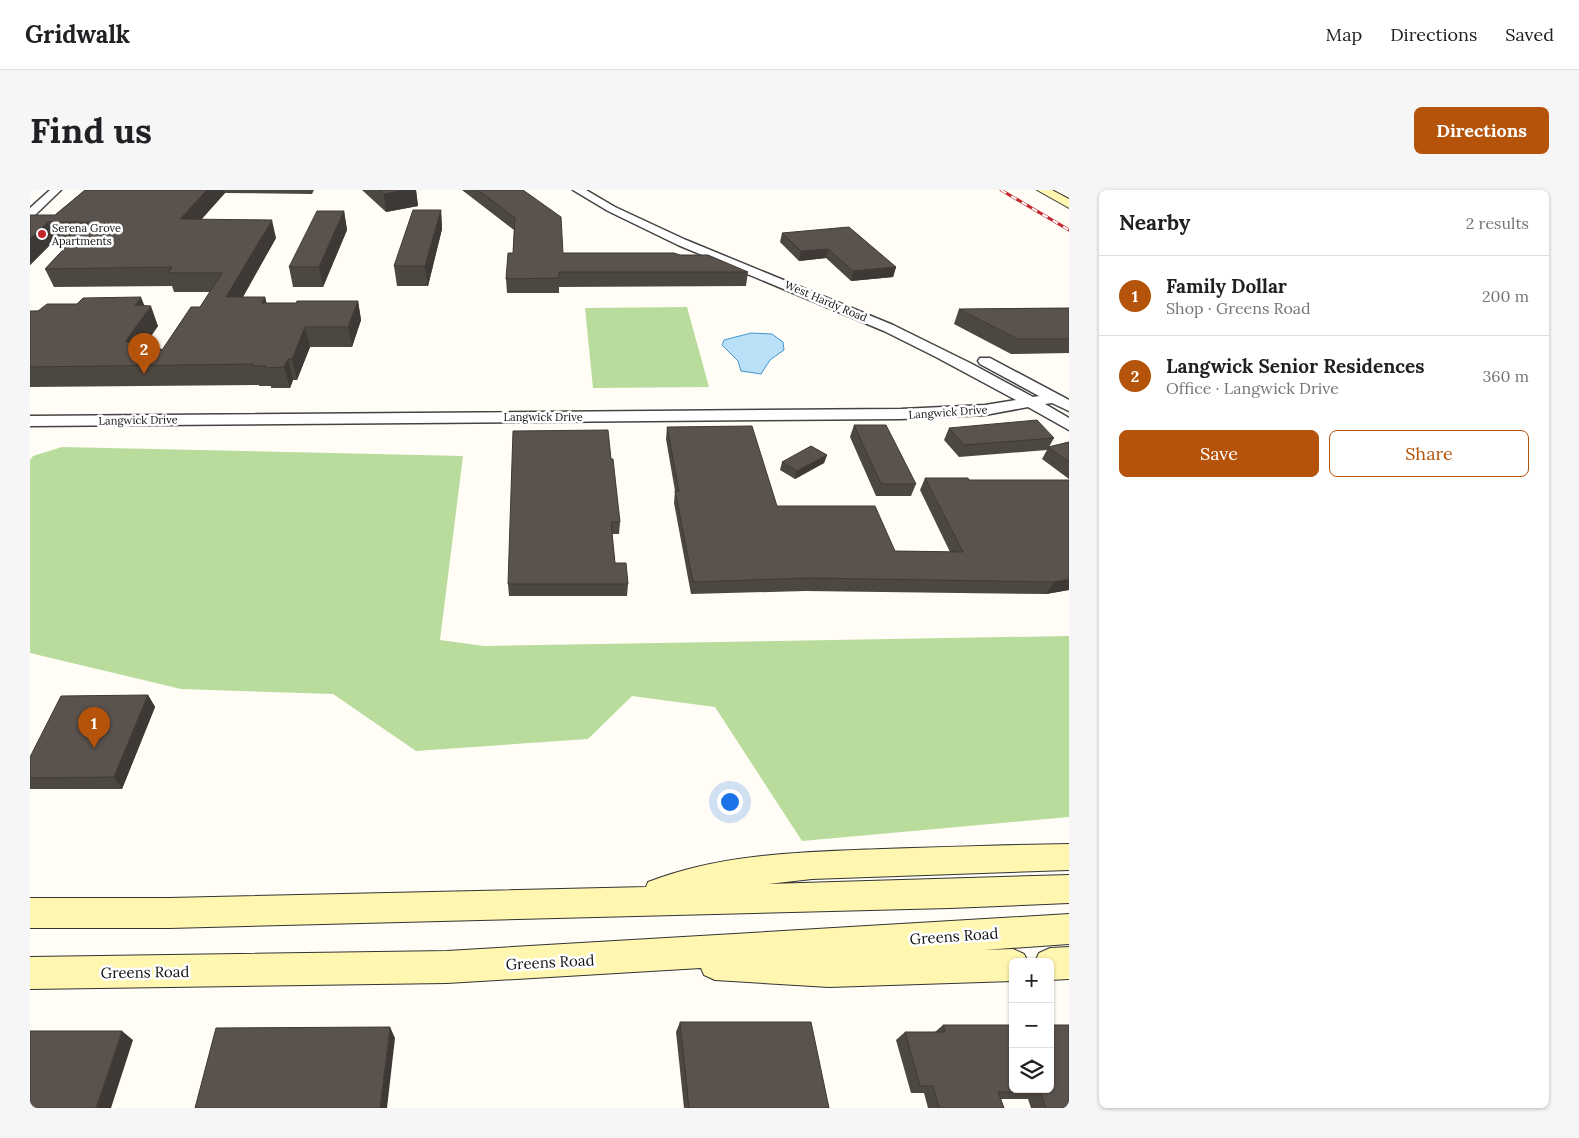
<!DOCTYPE html>
<meta charset="utf-8">
<style>
body{margin:0;font-family:Lora,serif;background:#f6f6f6;color:#202124}
.controls{position:absolute;right:15px;bottom:15px;display:grid;overflow:hidden;border-radius:8px;box-shadow:0 1px 4px #0004}
.controls button{width:45px;height:45px;display:grid;place-items:center;padding:0;border:0;border-bottom:1px solid #e0e0e0;background:#fff;color:#202124;font:25px sans-serif}
.you{position:absolute;left:699px;top:611px;width:18px;height:18px;margin:-12px;border:4px solid #fff;border-radius:50%;background:#1a73e8;box-shadow:0 0 0 8px #1a73e833}
.badge{display:grid;place-items:center;width:32px;height:32px;border-radius:50%;background:#b45309;color:#fff;font-size:16px;font-weight:700}
.pin{position:absolute;translate:-50% -41px;filter:drop-shadow(0 1px 2px #0008)}
.pin::after{content:'';position:absolute;top:26px;width:18px;height:15px;background:inherit;clip-path:polygon(0 0,100% 0,50% 100%)}
.list{margin:0;padding:0;list-style:none}
h2{display:flex;justify-content:space-between;align-items:center;height:65px;margin:0;padding:0 20px;font-size:21px}
h2 small{font-size:16px;font-weight:400;color:#757577}
.list li{display:grid;grid-template-columns:32px 1fr auto;gap:15px;align-items:center;box-sizing:border-box;height:80px;padding:0 20px;border-top:1px solid #e0e0e0}
.list b{display:block;font-size:19px;white-space:nowrap}
.list p{margin:0;font-size:16px;white-space:nowrap;color:#757577}
.list em{font-size:16px;font-style:normal;color:#757577}
.actions{display:flex;gap:10px;padding:15px 20px}
.actions a{flex:1;padding:11px 0;border:1px solid #b45309;border-radius:8px;text-align:center;font-size:18px;color:#b45309}
.actions .main{background:#b45309;color:#fff}
.icon{flex:none;width:28px;height:28px;fill:none;stroke:currentColor;stroke-width:2;stroke-linecap:round;stroke-linejoin:round}
.map{position:relative;flex:none;width:1039px;height:918px;overflow:hidden;border-radius:8px}
header{display:flex;align-items:center;gap:30px;box-sizing:border-box;height:70px;padding:0 25px;background:#fff;border-bottom:1px solid #e0e0e0}
header strong{font-size:24px}
nav{display:flex;gap:28px;margin-inline-start:auto;font-size:18px}
.intro{display:flex;align-items:center;justify-content:space-between;box-sizing:border-box;height:120px;padding:0 30px}
h1{margin:0;font-size:35px}
.button{padding:12px 22px;border-radius:8px;background:#b45309;color:#fff;font-size:18px;font-weight:700}
main{display:flex;gap:30px;padding:0 30px}
aside{flex:1;background:#fff;border-radius:8px;box-shadow:0 1px 4px #0004}
.map>svg:first-child{display:block}
.forest{fill:#b9dc9c}
.water{fill:#b9e0f7;stroke:#3f96cf}
.lines{fill:none;stroke-linecap:round;stroke-linejoin:round}
.tertiary-casing{stroke:#444;stroke-width:3}
.secondary-casing{stroke:#333;stroke-width:2}
.tertiary{fill:#fff;fill-rule:evenodd}
.secondary{fill:#fff6b0;fill-rule:evenodd}
.rail-casing{stroke:#c4262e;stroke-width:3}
.rail{stroke:#fff;stroke-width:2;stroke-dasharray:6;stroke-linecap:butt}
.wall{fill:#4d4742}
.shaded-wall{fill:#3f3936}
.building{fill:#5a524d;stroke:#3f3936}
.poi-dot{fill:#c4262e;stroke:#fff;stroke-width:2}
.labels{text-anchor:middle;dominant-baseline:central;stroke-width:5;stroke-linejoin:round;paint-order:stroke}
.far-poi-label{font-size:11px;fill:#111;stroke:#fff;text-anchor:start}
.far-street-label{font-size:11px;fill:#111;stroke:#fff}
.near-street-label{font-size:15px;fill:#111;stroke:#fff}
</style>
<header>
<strong>Gridwalk</strong>
<nav><a>Map</a><a>Directions</a><a>Saved</a></nav>
</header>
<div class="intro"><h1>Find us</h1><a class="button">Directions</a></div>
<main>
<div class="map">
<svg width="1039" height="918" viewBox="0 0 1039 918">
<rect width="100%" height="100%" fill="#fffdf5"/>
<g class="forest">
<path d="M657,117L679,197L563,198L555,118Z"/>
<path d="M32,257L433,266L410,450L454,456L1039,446V627L772,651L685,517L602,506L558,549L386,561L303,504L151,499L0,463V270L3,266Z"/>
</g>
<path class="water" d="M721,143L742,144L753,152L754,160L740,170L731,184L711,181L708,171L692,155L694,150Z"/>
<g class="lines">
<g class="tertiary-casing">
<g id="tertiary">
<path d="M20,0H31L4,26L0,27V18Z"/>
<path d="M543,0H556L585,17L656,50L863,135L942,174L1003,207L1009,206L950,174L948,171L950,168H960L1039,210V221L1022,213L1015,214L1039,228V240L998,217L955,225L871,229L0,236V226L871,219L955,215L986,210L906,167L854,141L648,55L578,21Z"/>
</g>
</g>
<g class="secondary-casing">
<g id="secondary">
<path d="M1007,0H1022L1039,9V18Z"/>
<path d="M1039,654V680L782,689L738,694L1039,685V713L920,718L139,738H0V708H139L616,697L618,692C692,663 775,662 853,659C915,657 977,655 1039,654Z"/>
<path d="M1039,724V754L954,760L983,759L994,764L998,772H983V791L799,797L685,790L674,785L671,778L417,793L0,799V767L417,761Z"/>
<path d="M1039,757V789L1020,790V772H1005L1009,763L1020,758Z"/>
</g>
</g>
<use href="#tertiary" class="tertiary"/>
<use href="#secondary" class="secondary"/>
<g class="rail-casing">
<path id="rail" d="M971,0L1039,40"/>
</g>
<use href="#rail" class="rail"/>
</g>
<g class="wall">
<path d="M55,0H284L282,4L195,3L171,29L246,48L213,107H235L236,113H266L328,111L331,130L322,157H280L267,190H263L260,198H241V196H229V195L0,197V121L114,116L128,136L117,152L132,160L170,117L180,102H144L142,96L24,97L15,79L42,50H25L0,75V25H25Z"/>
<path d="M332,0H386L388,16L356,22Z"/>
<path d="M432,0H493L533,63L650,65L718,82L716,96L529,97V103H477L476,89L483,63L484,40Z"/>
<path d="M411,20L412,39L398,96H367L364,76Z"/>
<path d="M314,21L317,40L293,97H263L259,77Z"/>
<path d="M752,43L866,77L863,87L821,91L796,68L769,71L750,52Z"/>
<path d="M1039,118V163L981,164L924,134L929,119Z"/>
<path d="M824,235L886,294L881,306H846L820,247Z"/>
<path d="M637,237L747,316L865,361L920,362L890,300L895,288L939,290L1039,400L1016,404L775,401L661,404L644,313L645,301L636,249Z"/>
<path d="M919,238L1024,248L1019,257L1039,252V289L1012,269L1017,260L929,267L914,250Z"/>
<path d="M797,265L794,273L765,289L750,280L752,272Z"/>
<path d="M581,269L590,332L589,344H582L585,373L598,394L597,406H479L478,394Z"/>
<path d="M118,505L125,517L92,599H0V567Z"/>
<path d="M650,832L799,918H654L646,842Z"/>
<path d="M913,835L1020,899L1039,918H1001L998,909H971L974,918H898L894,903H881L866,850L875,842H905Z"/>
</g>
<g class="shaded-wall">
<path d="M177,0H194L195,3L156,47L150,29Z"/>
<path d="M376,0H386L388,16L356,22L354,4Z"/>
<path d="M411,20L412,39L398,96L395,76Z"/>
<path d="M314,21L317,40L293,97L289,77Z"/>
<path d="M242,30L246,48L202,126L196,107Z"/>
<path d="M18,32L25,50L0,75V49Z"/>
<path d="M798,59L796,68L769,71L771,61Z"/>
<path d="M866,77L863,87L821,91L823,81Z"/>
<path d="M111,107L117,122L121,116L128,136L103,172L95,152L105,115Z"/>
<path d="M235,107L240,126L232,113Z"/>
<path d="M328,111L331,130L322,157L318,137Z"/>
<path d="M275,137L280,157L267,190L262,169Z"/>
<path d="M258,169L263,190L260,198L254,177Z"/>
<path d="M797,265L794,273L765,289L767,281Z"/>
<path d="M1039,389V400L1016,404L1024,392Z"/>
<path d="M118,505L125,517L92,599L84,587Z"/>
<path d="M360,837L365,848L357,918H350Z"/>
<path d="M92,841L103,850L81,918H66Z"/>
</g>
<g class="building">
<path d="M55,0H177L150,29L242,30L196,107H235L232,113H266L267,111H328L318,137H275L262,169H258L254,177L235,178L236,176H223L224,174L0,177V121H8L17,114H47L53,108L111,107L105,115L121,116L95,152H120L132,160L161,117H170L192,83H138L142,77L15,79L59,32H18L0,49V25H25Z"/>
<path d="M349,0H376L354,4Z"/>
<path d="M448,0H493L531,27L533,63H644L650,65H678L718,82H529V88L476,89L478,63H483L485,28Z"/>
<path d="M383,20H411L395,76H364Z"/>
<path d="M287,21H314L289,77H259Z"/>
<path d="M819,37L866,77L823,81L798,59L771,61L752,43Z"/>
<path d="M1039,118V149H988L929,119Z"/>
<path d="M1007,230L1024,248L934,255L919,238Z"/>
<path d="M824,235H856L886,294H851Z"/>
<path d="M722,236L747,316H845L865,361L933,362L895,288H938L939,290H1039V389L1024,392L779,388L663,392L645,301H649L637,237Z"/>
<path d="M578,240L581,269H583L590,332H581L585,373H596L598,394H478L483,241Z"/>
<path d="M1039,252V272L1018,257Z"/>
<path d="M781,256L797,265L767,281L752,272Z"/>
<path d="M118,505L84,587L0,588V567L31,506Z"/>
<path d="M650,832H781L799,918H659Z"/>
<path d="M913,835H983V899H1020V835H1039V918H1016L1010,902H968L974,918H909L903,896H890L875,842H915Z"/>
<path d="M360,837L350,918H165L186,838Z"/>
<path d="M0,841H92L66,918H0Z"/>
</g>
<circle class="poi-dot" cx="12" cy="44" r="5"/>
<g class="labels">
<g class="far-poi-label">
<text x="22" y="38">Serena Grove<tspan x="22" dy="13">Apartments</tspan></text>
</g>
<g class="far-street-label">
<text transform="translate(796 111) rotate(23)">West Hardy Road</text>
<text transform="translate(918 222) rotate(-4)">Langwick Drive</text>
<text x="513" y="227">Langwick Drive</text>
<text transform="translate(108 230) rotate(-1)">Langwick Drive</text>
</g>
<g class="near-street-label">
<text transform="translate(924 746) rotate(-4)">Greens Road</text>
<text transform="translate(520 772) rotate(-3)">Greens Road</text>
<text transform="translate(115 782) rotate(-1)">Greens Road</text>
</g>
</g>
</svg>
<div class="controls">
<button>+</button>
<button>−</button>
<button><svg class="icon" aria-label="layers" viewBox="0 0 24 24"><path d="M12 4l9 5-9 5-9-5zM3 14l9 5 9-5"/></svg></button>
</div>
<div class="you"></div>
<div class="pin badge" style="left:64px;top:558px">1</div>
<div class="pin badge" style="left:114px;top:184px">2</div>
</div>
<aside>
<h2>Nearby<small>2 results</small></h2>
<ul class="list">
<li><span class="badge">1</span><div><b>Family Dollar</b><p>Shop · Greens Road</p></div><em>200 m</em></li>
<li><span class="badge">2</span><div><b>Langwick Senior Residences</b><p>Office · Langwick Drive</p></div><em>360 m</em></li>
</ul>
<div class="actions"><a class="main">Save</a><a>Share</a></div>
</aside>
</main>
